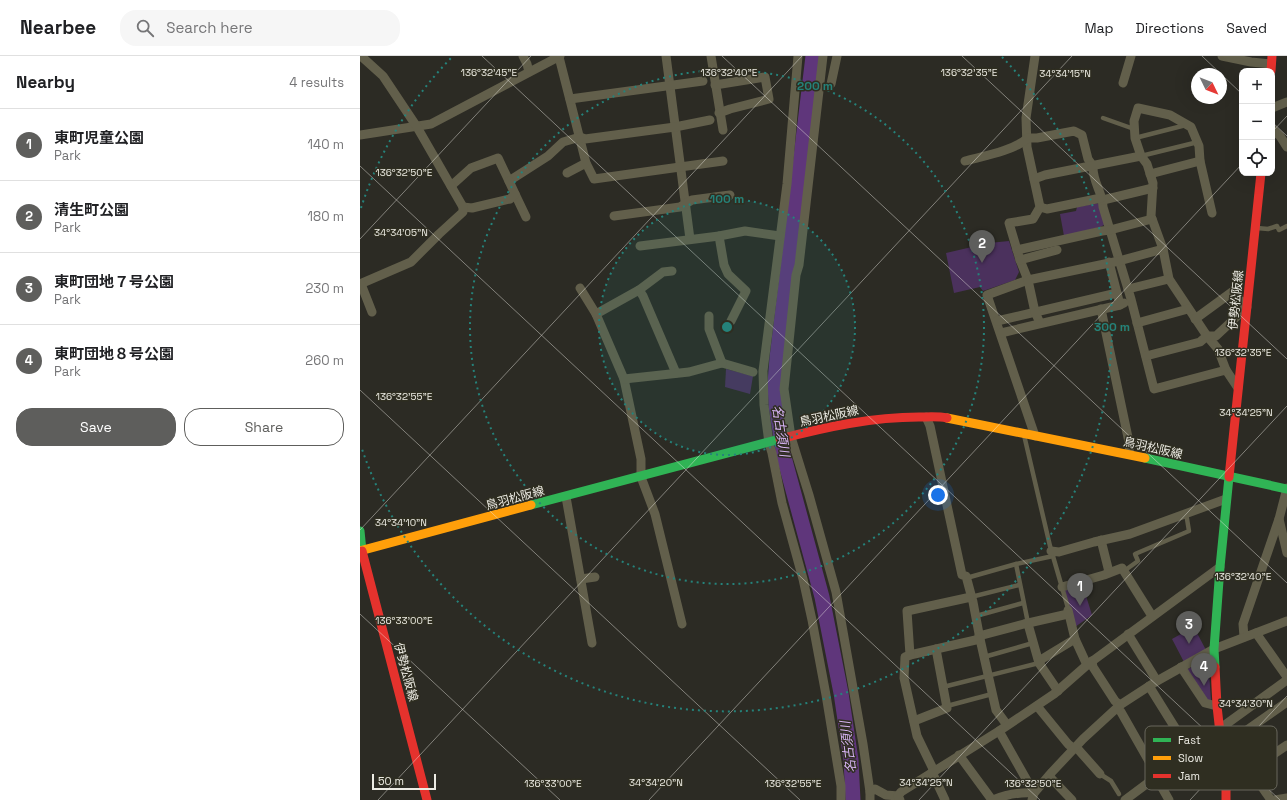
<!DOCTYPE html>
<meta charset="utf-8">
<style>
body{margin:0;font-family:"Space Grotesk","Noto Sans JP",sans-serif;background:#f6f6f6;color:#202124}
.controls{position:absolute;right:12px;top:12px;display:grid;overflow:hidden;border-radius:8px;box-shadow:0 4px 16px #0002}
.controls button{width:36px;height:36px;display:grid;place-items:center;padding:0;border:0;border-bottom:1px solid #e0e0e0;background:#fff;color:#202124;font:20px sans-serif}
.compass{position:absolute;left:831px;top:12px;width:36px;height:36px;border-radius:50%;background:#fff;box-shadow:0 4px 16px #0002;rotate:133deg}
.scale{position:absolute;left:12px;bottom:10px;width:64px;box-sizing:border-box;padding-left:4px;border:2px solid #edece4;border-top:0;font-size:11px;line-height:14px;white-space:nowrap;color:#edece4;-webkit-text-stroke:3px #2f2e21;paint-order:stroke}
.you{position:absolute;left:578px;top:439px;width:14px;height:14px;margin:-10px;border:3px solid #fff;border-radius:50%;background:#1a73e8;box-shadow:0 0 0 6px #1a73e833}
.badge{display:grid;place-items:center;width:26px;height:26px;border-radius:50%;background:#5e5e5c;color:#fff;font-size:13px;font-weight:700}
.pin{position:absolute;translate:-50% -33px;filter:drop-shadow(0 1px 2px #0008)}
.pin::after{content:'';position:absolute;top:21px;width:14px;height:12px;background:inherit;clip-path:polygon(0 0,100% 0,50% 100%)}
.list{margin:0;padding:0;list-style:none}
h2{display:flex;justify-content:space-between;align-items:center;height:52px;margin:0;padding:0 16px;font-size:17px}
h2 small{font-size:13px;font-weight:400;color:#757577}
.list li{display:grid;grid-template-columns:26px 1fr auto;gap:12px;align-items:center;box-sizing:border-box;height:72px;padding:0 16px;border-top:1px solid #e0e0e0}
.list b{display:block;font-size:15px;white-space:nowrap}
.list p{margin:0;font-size:13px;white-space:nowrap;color:#757577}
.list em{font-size:13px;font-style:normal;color:#757577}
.actions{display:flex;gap:8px;padding:12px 16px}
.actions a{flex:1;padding:9px 0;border:1px solid #5e5e5c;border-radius:16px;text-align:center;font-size:14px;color:#5e5e5c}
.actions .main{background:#5e5e5c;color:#fff}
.icon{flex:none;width:22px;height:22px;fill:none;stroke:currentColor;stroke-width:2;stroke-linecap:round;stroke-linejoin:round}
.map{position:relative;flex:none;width:927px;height:744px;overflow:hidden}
header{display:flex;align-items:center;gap:24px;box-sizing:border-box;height:56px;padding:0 20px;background:#fff;border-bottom:1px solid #e0e0e0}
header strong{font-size:19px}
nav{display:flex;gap:22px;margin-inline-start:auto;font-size:14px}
.search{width:280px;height:36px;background:#f6f6f6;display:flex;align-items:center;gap:10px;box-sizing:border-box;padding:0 14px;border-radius:16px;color:#757577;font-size:15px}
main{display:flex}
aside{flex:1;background:#fff}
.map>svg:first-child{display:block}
.green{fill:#4b315d}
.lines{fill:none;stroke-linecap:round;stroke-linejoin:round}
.river{stroke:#5f367b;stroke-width:15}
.lane{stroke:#625f4b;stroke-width:4.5}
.street{stroke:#625f4b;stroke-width:9}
.fast{stroke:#30b455;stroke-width:9}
.slow{stroke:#ff9f0a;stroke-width:9}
.jam{stroke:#e5322d;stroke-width:9}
.ticks{fill:none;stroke:#edece4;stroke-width:1;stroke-opacity:0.45}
.ring{fill:none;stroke:#25827a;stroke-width:2;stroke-dasharray:2 4}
.labels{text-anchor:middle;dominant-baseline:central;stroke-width:3;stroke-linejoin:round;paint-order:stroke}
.street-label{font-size:12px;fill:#edece4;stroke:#2f2e21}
.water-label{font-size:13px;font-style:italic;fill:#d6b3f3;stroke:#2f2e21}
.key{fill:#2f2e21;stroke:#68675c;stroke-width:1}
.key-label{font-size:11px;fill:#edece4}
.ticks-label{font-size:10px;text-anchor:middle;fill:#edece4;stroke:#2f2e21;stroke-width:3;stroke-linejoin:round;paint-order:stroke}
.centre{fill:#25827a;stroke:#2f2e21;stroke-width:2}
.ring-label{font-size:12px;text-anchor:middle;font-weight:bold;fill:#25827a;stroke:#2f2e21;stroke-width:3;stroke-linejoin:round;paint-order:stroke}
</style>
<header>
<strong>Nearbee</strong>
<div class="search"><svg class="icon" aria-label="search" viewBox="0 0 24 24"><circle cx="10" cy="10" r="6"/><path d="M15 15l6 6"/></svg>Search here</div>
<nav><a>Map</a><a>Directions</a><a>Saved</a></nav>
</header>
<main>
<aside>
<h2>Nearby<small>4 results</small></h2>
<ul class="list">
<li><span class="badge">1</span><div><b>東町児童公園</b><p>Park</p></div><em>140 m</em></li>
<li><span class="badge">2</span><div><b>清生町公園</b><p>Park</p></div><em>180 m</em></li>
<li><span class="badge">3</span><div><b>東町団地７号公園</b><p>Park</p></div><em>230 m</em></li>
<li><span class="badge">4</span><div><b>東町団地８号公園</b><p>Park</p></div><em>260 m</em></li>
</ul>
<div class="actions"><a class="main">Save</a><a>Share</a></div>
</aside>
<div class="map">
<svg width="927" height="744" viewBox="0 0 927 744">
<rect width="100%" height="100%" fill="#2c2b24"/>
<g class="green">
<path d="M739,147L746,168L740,171L704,180L700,158L716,155L717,151Z"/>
<path d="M649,185L659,216L655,224L623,235L620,231L594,237L586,197L629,187Z"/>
<path d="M366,313L393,320L390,338L365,331Z"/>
<path d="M722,527L732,559L715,571L704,532Z"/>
<path d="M828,574L831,580L837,577L846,594L824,606L812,583Z"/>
<path d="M846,602L848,604L851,644L847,645L828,615V613Z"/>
</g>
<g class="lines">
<path class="river" d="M453,0L417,302L415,327L416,349L424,401L462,541L481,637L491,704L493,744"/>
<g class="lane">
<path d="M743,62L774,73"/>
<path d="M775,82L826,69"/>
<path d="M781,100L838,86"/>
<path d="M897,172L908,173L917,170L919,174L927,170"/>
<path d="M664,379L690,490L708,552"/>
<path d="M656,508L668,567"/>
<path d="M764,515L778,505L775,498L829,475L826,457"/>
<path d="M606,520L610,521L656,508L693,500"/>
<path d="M611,541L659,529"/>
<path d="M616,560L663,547"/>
<path d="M624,601L673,587"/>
<path d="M583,631L679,607"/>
<path d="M587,650L632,638"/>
<path d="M740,718L751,725L759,738"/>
</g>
<g class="street">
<path d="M163,0L167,8L169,16"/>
<path d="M306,0L330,183"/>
<path d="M351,0L363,74"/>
<path d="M438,0L427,128L403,315L404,349L409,387L412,397L422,447L443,523L452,564L466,639L481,730V744"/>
<path d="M463,0L439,209L436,219L424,333L431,381L449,439L476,536L503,688L510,736V744"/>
<path d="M675,0L666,62L667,91L680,151L673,163L649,167L660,204L668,224L627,239L675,380"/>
<path d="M862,0L891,6L911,8"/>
<path d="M199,1L226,107L234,123L363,105"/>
<path d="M763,27L771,0"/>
<path d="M471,28L477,0"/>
<path d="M355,29L405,21L409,43L370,53L359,57"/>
<path d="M210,43L343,25"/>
<path d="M912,52L927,46"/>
<path d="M912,73L920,80L927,91"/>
<path d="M0,79L71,68L200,0"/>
<path d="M605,105C624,100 653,95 668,82H677L714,75L722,79L728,103L733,110C732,125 743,137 743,151L771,243L794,333L866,314L878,332"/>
<path d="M207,117L226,107"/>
<path d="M790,118L840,105"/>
<path d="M674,123L685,119L781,100"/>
<path d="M91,130L111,112L138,102L149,125L188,100L203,86L220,81L225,83L315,71L350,64"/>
<path d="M155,138L166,161"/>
<path d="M743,144L793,132"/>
<path d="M103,151L112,152L150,143L155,138L149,125"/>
<path d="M680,151L687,153L741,142"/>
<path d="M852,157L840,105L839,90L831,71L810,59L778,52L774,65L775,82L781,100L787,108L793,127L791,160L803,193L809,223L847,280L858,293L866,314"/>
<path d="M254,160L320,151L332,144L370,139"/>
<path d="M359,180L364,209L368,218L386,235L371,265"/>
<path d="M280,190L359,180L385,175L420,180"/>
<path d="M657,194L742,175L750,174L792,163"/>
<path d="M660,204L697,194"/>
<path d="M749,206L757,237"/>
<path d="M0,228L51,206L79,178L103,156V151L57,71L23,20L1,0"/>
<path d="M1,228L12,256"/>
<path d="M220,232L236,258L264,323L281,403V421L295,458L322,568"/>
<path d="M768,233L809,223"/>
<path d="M279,234L283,240L316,317"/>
<path d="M741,253L770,391L768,398"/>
<path d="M236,258L279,234L303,216L312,215"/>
<path d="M637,265L757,237L760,249"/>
<path d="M680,267L675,256L668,224L759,205L803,193"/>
<path d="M777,267L828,253"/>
<path d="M641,277L760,249L764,247"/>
<path d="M786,300L840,286L847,280H856L887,251L872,236L835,263"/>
<path d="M362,307L393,316"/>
<path d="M264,323L329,316L362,307L349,273V260"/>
<path d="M566,361L570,370L602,519L606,520L613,546L620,583L636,654L647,669"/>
<path d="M206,441L232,587"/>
<path d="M919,463L927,497"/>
<path d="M741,484L749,516"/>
<path d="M691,495L699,496L734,486L770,478L866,443"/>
<path d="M221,523L235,521"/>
<path d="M702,531L744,519L762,512L792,560"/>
<path d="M708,554L715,583L727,609"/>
<path d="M668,568L679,607L698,635"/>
<path d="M896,577L927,621"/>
<path d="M768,578L797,625"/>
<path d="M619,580L664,568L708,558"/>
<path d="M884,581L883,568L919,463L927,432"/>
<path d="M550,599L620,583"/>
<path d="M732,605L733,611L755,645L760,649"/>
<path d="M679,607L682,603L715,583"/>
<path d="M821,611L845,647L857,650"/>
<path d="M789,630L827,691L832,694L856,727L865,724"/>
<path d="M677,650L708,688L714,693"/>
<path d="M757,652L761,656L794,714L796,721L809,744"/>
<path d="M554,665L587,652L576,593"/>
<path d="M859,673L870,686L890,714L927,689"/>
<path d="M639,675L674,737"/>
<path d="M870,686L927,646"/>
<path d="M716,691L740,718"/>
<path d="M599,699L632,744"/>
<path d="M890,714L911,744"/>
<path d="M574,715L557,680L544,622L545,601L550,599L547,555L611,541"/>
<path d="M572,716L585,744"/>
<path d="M689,720L712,744"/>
<path d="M510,736L515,733L526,739L538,740"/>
<path d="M540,744L538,740L541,736L639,675L694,638L727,609L860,511"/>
<path d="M633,744C647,738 659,736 674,737"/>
<path d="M672,744L674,737L692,716L723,683L760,649L797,625L854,593L927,565"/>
<path d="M765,744L832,694L847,682L927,624"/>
<path d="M915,744L927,742"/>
</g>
<g class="fast">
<path d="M785,402L927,433"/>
<path d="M171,449L420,383"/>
<path d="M0,475L2,495"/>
<path d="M855,611L854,593L860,511L869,421"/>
</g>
<g class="slow">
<path d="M587,362L785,402"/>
<path d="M0,495L171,449"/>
</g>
<g class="jam">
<path d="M911,15L912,0"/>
<path d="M420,383C466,371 512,361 559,361C568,361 578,360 587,362"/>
<path d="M869,421L901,117"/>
<path d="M2,495L67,744"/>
<path d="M855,611L857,650L866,731V744"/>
</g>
</g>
<path class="ticks" d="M122,0L920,744M362,0L927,527M602,0L927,303M842,0L882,38M912,66L927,80M912,76L927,60M0,110L680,744M0,183L171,0M0,334L440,744M0,474L442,0M0,558L200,744M18,744L712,0M289,744L882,108M559,744L927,350M830,744L927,640"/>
<circle cx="367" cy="271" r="128" fill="#25827a" fill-opacity=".12"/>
<g class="ring">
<circle cx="367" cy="271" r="128"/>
<circle cx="367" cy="271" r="257"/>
<path d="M1 152A385 385 0 0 1 92 1M642 1A385 385 0 1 1 1 390"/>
</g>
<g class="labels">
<g class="street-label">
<text transform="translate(876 244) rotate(-84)">伊勢松阪線</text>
<text transform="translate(469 360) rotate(-12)">鳥羽松阪線</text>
<text transform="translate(793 392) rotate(13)">鳥羽松阪線</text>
<text transform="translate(155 442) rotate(-15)">鳥羽松阪線</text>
<text transform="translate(46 616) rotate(75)">伊勢松阪線</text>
</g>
<g class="water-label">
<text transform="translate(421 375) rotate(81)">名古須川</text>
<text transform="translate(488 691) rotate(-97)">名古須川</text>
</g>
</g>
<rect x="785" y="670" width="132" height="64" rx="6" class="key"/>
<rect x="793" y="682" width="18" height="4" fill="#30b455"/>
<rect x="793" y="700" width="18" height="4" fill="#ff9f0a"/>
<rect x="793" y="718" width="18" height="4" fill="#e5322d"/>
<g class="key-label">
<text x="818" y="688">Fast</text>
<text x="818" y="706">Slow</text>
<text x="818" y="724">Jam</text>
</g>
<g class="ticks-label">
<text x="369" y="20">136°32'40"E</text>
<text x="609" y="20">136°32'35"E</text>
<text x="129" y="20">136°32'45"E</text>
<text x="705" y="21">34°34'15"N</text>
<text x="44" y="120">136°32'50"E</text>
<text x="41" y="180">34°34'05"N</text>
<text x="883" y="300">136°32'35"E</text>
<text x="44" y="344">136°32'55"E</text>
<text x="886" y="360">34°34'25"N</text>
<text x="41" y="470">34°34'10"N</text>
<text x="883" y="524">136°32'40"E</text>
<text x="44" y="568">136°33'00"E</text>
<text x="886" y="651">34°34'30"N</text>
<text x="296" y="730">34°34'20"N</text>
<text x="566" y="730">34°34'25"N</text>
<text x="193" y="731">136°33'00"E</text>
<text x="433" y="731">136°32'55"E</text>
<text x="673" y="731">136°32'50"E</text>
</g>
<circle cx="367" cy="271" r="6" class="centre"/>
<g class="ring-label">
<text x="455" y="34">200 m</text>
<text x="367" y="147">100 m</text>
<text x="752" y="275">300 m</text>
</g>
</svg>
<div class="controls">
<button>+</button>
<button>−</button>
<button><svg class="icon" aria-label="locate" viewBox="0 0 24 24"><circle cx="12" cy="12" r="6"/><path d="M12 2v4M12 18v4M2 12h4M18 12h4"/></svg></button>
</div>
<svg class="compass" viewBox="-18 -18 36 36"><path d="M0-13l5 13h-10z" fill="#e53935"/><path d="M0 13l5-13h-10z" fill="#757577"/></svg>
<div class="scale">50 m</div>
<div class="you"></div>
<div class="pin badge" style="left:720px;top:550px">1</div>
<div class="pin badge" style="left:622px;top:207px">2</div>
<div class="pin badge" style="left:829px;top:588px">3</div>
<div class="pin badge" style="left:844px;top:630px">4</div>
</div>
</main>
